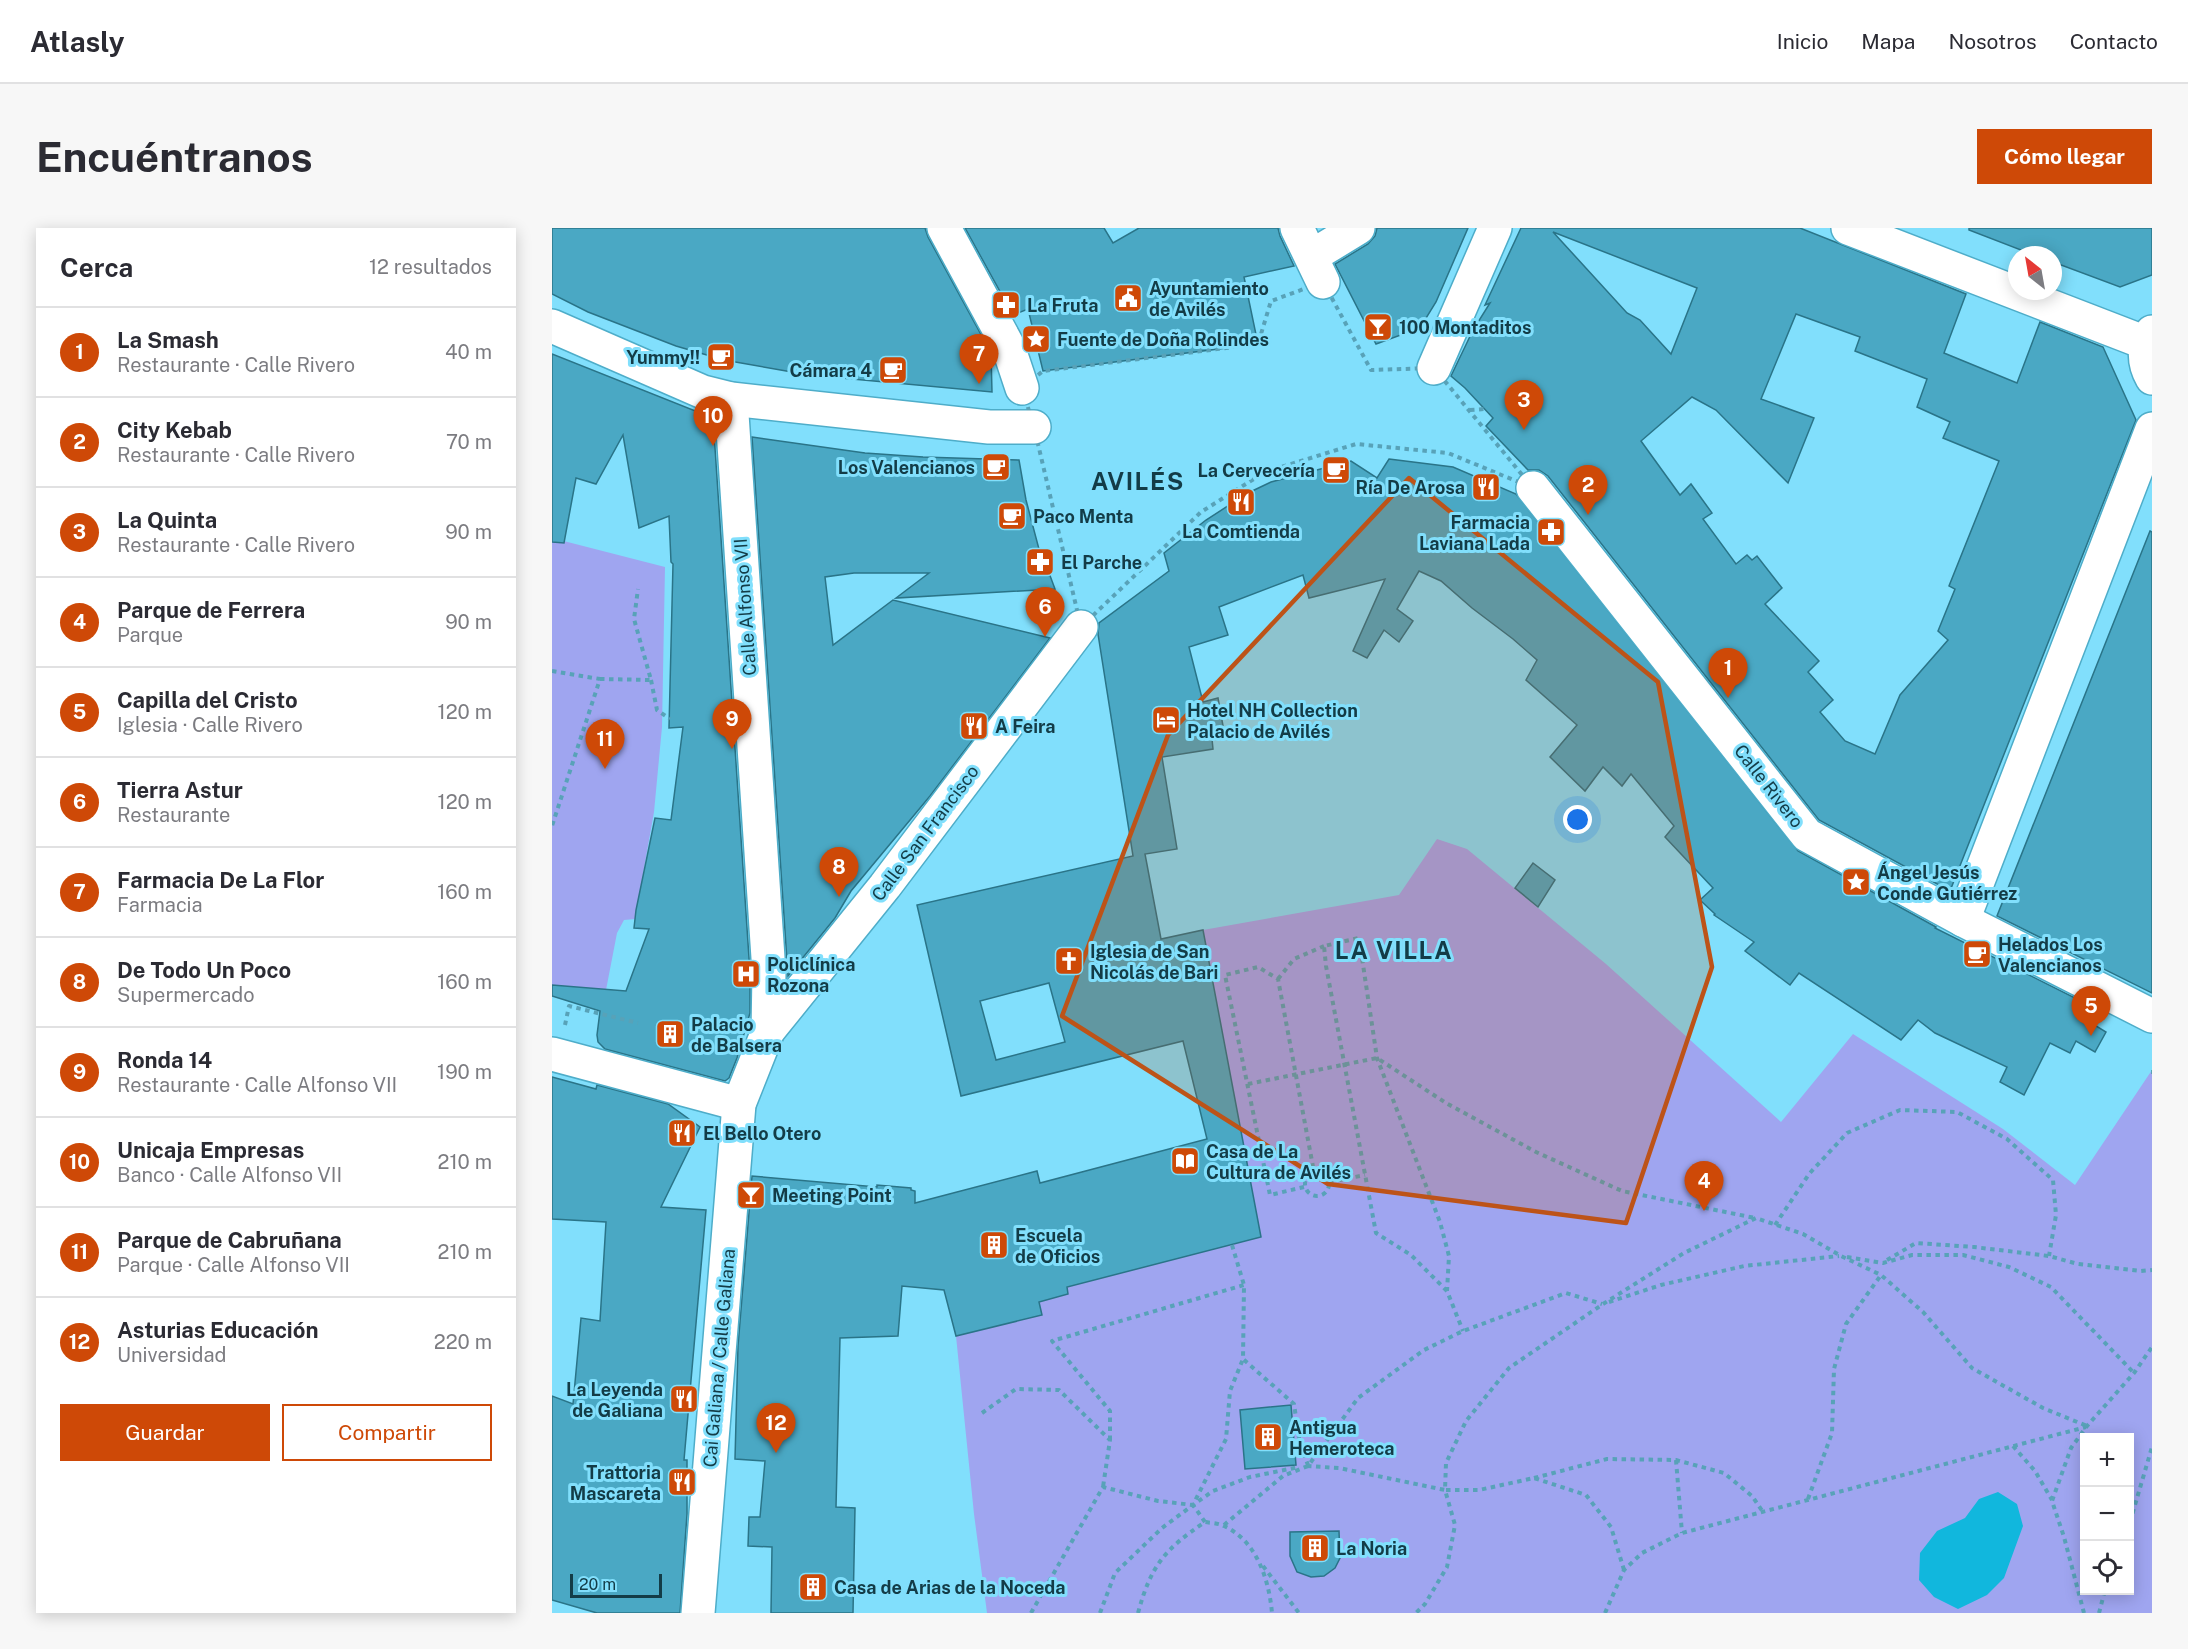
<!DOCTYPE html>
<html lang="es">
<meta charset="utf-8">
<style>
body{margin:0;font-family:"Public Sans",sans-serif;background:#f7f7f7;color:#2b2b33}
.controls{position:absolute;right:18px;bottom:18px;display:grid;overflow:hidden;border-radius:0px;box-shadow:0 3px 15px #0003}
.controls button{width:54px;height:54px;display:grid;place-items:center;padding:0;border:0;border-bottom:2px solid #e1e1e2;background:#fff;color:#2b2b33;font:30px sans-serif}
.compass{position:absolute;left:1456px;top:18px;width:54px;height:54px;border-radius:50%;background:#fff;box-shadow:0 3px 15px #0003;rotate:329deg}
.scale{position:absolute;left:18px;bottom:15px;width:92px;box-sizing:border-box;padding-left:6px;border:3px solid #133c47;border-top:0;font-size:16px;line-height:21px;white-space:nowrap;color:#133c47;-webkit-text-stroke:4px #81dffc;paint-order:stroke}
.you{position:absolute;left:1026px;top:592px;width:21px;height:21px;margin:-15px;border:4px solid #fff;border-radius:50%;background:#1a73e8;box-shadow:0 0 0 9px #1a73e833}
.badge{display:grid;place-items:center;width:39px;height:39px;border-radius:50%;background:#ce4907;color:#fff;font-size:20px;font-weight:700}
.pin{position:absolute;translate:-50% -50px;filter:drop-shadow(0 2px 3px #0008)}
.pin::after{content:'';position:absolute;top:32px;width:21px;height:18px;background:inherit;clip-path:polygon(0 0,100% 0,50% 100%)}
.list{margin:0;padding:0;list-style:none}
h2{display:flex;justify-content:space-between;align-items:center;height:78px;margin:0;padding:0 24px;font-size:26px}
h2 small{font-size:20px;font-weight:400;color:#7c7c81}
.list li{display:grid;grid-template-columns:39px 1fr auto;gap:18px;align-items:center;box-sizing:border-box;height:90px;padding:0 24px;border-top:2px solid #e1e1e2}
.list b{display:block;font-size:22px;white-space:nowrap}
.list p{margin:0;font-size:20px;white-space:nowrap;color:#7c7c81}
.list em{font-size:20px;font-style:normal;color:#7c7c81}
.actions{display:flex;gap:12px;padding:18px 24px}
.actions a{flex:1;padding:14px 0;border:2px solid #ce4907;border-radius:0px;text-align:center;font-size:21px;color:#ce4907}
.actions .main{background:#ce4907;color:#fff}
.icon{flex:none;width:33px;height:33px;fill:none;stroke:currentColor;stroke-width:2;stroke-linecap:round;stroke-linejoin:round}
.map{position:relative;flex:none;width:1600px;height:1385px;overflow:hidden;border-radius:0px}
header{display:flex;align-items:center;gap:36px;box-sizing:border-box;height:84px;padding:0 30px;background:#fff;border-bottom:2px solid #e1e1e2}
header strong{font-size:28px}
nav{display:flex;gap:33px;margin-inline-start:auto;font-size:21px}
.intro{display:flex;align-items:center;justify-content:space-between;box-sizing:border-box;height:144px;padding:0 36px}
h1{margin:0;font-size:42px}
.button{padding:15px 27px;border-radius:0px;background:#ce4907;color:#fff;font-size:21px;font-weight:700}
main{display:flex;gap:36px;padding:0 36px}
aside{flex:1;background:#fff;border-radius:0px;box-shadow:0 3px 15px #0003}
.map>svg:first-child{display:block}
.green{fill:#9fa5f0;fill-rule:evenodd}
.water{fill:#11b7dd}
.building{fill:#4aa8c4;stroke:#2a7488;stroke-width:1.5;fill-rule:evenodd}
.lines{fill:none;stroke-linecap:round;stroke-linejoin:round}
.minor-casing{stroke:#4eadc9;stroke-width:36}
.path{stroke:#58a2b8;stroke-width:4;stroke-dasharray:4.5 4.5;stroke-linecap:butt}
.minor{stroke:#fff;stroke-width:33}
.marked{fill:#bd5318;fill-opacity:0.2;stroke:#bd5318;stroke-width:4.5;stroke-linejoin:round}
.labels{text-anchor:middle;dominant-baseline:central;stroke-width:6;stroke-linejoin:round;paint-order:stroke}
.poi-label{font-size:18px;font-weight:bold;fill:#133c47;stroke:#81dffc;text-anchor:start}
.street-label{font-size:18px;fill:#133c47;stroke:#81dffc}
.district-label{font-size:24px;font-weight:bold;letter-spacing:1.5px;fill:#133c47;stroke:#81dffc}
</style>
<header>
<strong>Atlasly</strong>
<nav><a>Inicio</a><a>Mapa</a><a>Nosotros</a><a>Contacto</a></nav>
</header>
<div class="intro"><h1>Encuéntranos</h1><a class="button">Cómo llegar</a></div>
<main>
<aside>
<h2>Cerca<small>12 resultados</small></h2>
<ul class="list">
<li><span class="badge">1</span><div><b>La Smash</b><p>Restaurante · Calle Rivero</p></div><em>40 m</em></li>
<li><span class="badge">2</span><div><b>City Kebab</b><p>Restaurante · Calle Rivero</p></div><em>70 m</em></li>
<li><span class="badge">3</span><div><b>La Quinta</b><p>Restaurante · Calle Rivero</p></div><em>90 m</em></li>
<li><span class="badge">4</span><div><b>Parque de Ferrera</b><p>Parque</p></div><em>90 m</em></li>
<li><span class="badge">5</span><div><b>Capilla del Cristo</b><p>Iglesia · Calle Rivero</p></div><em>120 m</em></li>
<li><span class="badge">6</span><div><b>Tierra Astur</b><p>Restaurante</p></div><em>120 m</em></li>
<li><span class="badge">7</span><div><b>Farmacia De La Flor</b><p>Farmacia</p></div><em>160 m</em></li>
<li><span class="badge">8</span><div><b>De Todo Un Poco</b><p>Supermercado</p></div><em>160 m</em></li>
<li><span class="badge">9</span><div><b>Ronda 14</b><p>Restaurante · Calle Alfonso VII</p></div><em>190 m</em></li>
<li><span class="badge">10</span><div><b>Unicaja Empresas</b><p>Banco · Calle Alfonso VII</p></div><em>210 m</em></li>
<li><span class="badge">11</span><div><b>Parque de Cabruñana</b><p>Parque · Calle Alfonso VII</p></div><em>210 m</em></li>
<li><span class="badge">12</span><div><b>Asturias Educación</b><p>Universidad</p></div><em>220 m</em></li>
</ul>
<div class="actions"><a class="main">Guardar</a><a>Compartir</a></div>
</aside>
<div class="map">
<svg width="1600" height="1385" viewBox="0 0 1600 1385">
<rect width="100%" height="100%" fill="#81dffc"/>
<g class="green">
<path d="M0,310L113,339L110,499L102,584L83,691L72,692L65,705L54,762L0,758Z"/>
<path d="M885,611L915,621L1054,736L1229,894L1301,806L1451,901L1523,957L1600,842V1385H435L422,1286L404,1108L490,1087L487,1074L516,1066L515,1059L709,1009L651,702L847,667ZM1532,1210H1578V1362H1532Z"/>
</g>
<path class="water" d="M1446,1264L1465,1276L1471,1298L1452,1350L1435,1367L1406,1381L1382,1369L1367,1352L1368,1325L1385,1303L1413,1290L1427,1271Z"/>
<g class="building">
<path d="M0,0H373L376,9L439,125L440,164L257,147L172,132L124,118L36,84L0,66Z"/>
<path d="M413,0H552L561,15L587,0H726L728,8L742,38L692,49L706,116L491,143L476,81L461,87Z"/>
<path d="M825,0H916L884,74L868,100L824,116L783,36L816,16L823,8Z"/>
<path d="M969,0H1248L1414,66L1392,125L1465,155L1488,94L1551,119L1584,192L1398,663L1267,592L996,248L987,242H976L934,198L941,190L913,160L899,148L921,102L938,75L933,77ZM1001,4L1145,60L1119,126L1088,92L1075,85ZM1244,86L1308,109L1303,123L1375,151L1365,179L1398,194L1391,210L1447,233L1397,358L1403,361L1386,403L1396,412L1348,467L1323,526L1293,513L1268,484L1281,472L1256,444L1267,433L1213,376L1230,360L1205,328L1200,332L1195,327L1184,336L1151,291L1160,285L1139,256L1128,267L1089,213L1140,169L1164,182L1236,255L1262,190L1209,171Z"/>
<path d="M1417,0H1600V47L1568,59L1501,34V27H1482L1417,2Z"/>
<path d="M0,126L161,190L198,745V785L185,830L177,850L173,853L53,821L46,814L45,807L48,783L0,768V757L74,763L97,701L82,700L84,682L103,590L119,592L131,499L117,500L121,336L119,334L117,288L87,300L71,207L44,256L24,250L12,315L0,314Z"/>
<path d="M200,209L313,225L371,229L467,232L474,272L488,325L490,326L503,361L344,370L377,345H302L273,349L281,417L341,372L498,410L378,568L299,663L283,690L236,748Z"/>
<path d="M837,231L901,239L964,266L1246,623L1384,699L1383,700L1537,777L1531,790L1554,804L1543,824L1524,813L1518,825L1498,815L1472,867L1448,854L1455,839L1383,805L1366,792L1349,812L1247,745L1238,757L1193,723L1202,714L1162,687L1163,686L1148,672L1161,660L1113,609L1122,598L1079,546L1070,558L1051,539L1033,563L998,529L1025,497L974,452L985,432L961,411L920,380L889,353L867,343L845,381L861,393L847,414L832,402L815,430L801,423L833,351L757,370L751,347L667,379L676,407L637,419L651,474L666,470L673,509L660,511L661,521L610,529L625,621L593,626L609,711L651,702L709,1009L515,1059L516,1066L487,1074L490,1087L404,1108L392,1062L350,1058L346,1108L288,1110L284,1279L303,1280L301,1385H219L220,1319L196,1318L197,1289H208L213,1233L183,1231L186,1118L200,948L325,959V957L359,960V962L363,963V975L485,943L488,955L655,911L631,813L409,868L365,677L581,628L546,406L547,395L617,343L612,325L654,292L696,265L719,254L799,233L825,250ZM497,755L513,814L444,832L428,773Z"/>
<path d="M1598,303L1600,304V765L1445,688Z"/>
<path d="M981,635L1003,652L986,679L963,660Z"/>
<path d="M0,849L44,861L45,857L116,876L148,899L109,979L154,982L132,1232H135V1286L128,1385H45L0,1372V1168L21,1176L29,1090L48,1093L54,994L0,991Z"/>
<path d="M739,1177L744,1237L693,1241L688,1182Z"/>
<path d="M787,1303L788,1330L783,1340L772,1348L759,1349L745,1344L738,1328V1304Z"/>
</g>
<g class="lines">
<g class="minor-casing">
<g id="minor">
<path d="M392,0L456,118L470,160"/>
<path d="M745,0L771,54"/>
<path d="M1296,0L1594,115"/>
<path d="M760,28L806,0"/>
<path d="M0,98L151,164L179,171L437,199H482"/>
<path d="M1600,104C1591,120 1591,134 1600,150"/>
<path d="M882,140L943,0"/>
<path d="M179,171L217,745L216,803"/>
<path d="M981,260L1255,607L1411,692L1600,788"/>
<path d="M1411,692L1600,201"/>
<path d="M0,826L187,876"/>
<path d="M146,1385L187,876L216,803L333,658L529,399"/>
</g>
</g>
<g class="path">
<path d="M771,54L819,142L882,140L981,260L896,225L804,216L713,244L649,284L529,399L482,199L470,160L491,143L706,116L719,73Z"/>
<path d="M918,182L933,181"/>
<path d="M0,443L48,451L0,598"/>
<path d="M48,451L99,452L82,391L86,361"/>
<path d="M99,452L105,482L118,491"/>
<path d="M726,751L742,731L772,718"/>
<path d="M13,797L17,778L86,795"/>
<path d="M1599,844H1600"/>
<path d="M696,856L825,830L894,875L984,924L1070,963L1203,990"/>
<circle cx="765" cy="956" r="12"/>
<path d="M777,954L813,947"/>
<path d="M752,959L718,967L673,747L706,739L726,751L762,944"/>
<path d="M1223,997L1257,946L1295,905L1348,882L1405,884L1455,911L1501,952L1504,987L1497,1028"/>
<path d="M680,1017L692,1057L691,1131L742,1176L748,1217L756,1237"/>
<path d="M1295,1029L1331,1035L1360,1027H1411L1457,1039L1499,1059L1582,1145"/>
<path d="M1335,1032L1364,1015L1422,1019L1497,1028L1526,1036L1589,1043L1600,1042"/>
<path d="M895,1063L859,1027L824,1005L774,738L772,718L807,710L825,830L888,994L897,1028L895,1063L911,1103"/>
<path d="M1057,1074L1109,1057L1192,1038L1287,1028"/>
<path d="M430,1185L464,1161L507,1162L558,1212L551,1259"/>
<path d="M558,1212V1183L500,1113L692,1057"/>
<path d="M1461,1218L1483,1243L1500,1272"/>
<path d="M1124,1232L1130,1305"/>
<path d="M755,1238L787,1240L893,1262L903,1297L895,1339L873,1376L864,1385"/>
<path d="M982,1250L1055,1231L1124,1232L1172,1245L1200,1268L1211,1284"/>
<path d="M1256,1271L1280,1205L1282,1141L1294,1096L1329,1047"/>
<path d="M653,1294L641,1277L674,1211L678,1163L691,1131"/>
<path d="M1578,1294L1600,1219"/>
<path d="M672,1297L731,1248L756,1238L806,1170L872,1122L911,1103L1014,1065L1050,1076"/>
<path d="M711,1338L747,1385"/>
<path d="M1072,1342L1059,1299L1034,1267L982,1250L927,1262H893L894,1235L914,1193L957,1140L1051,1076L1132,1025L1204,990L1251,1006L1289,1028L1329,1047L1371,1084L1420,1140L1491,1180L1535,1198"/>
<path d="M479,1385L551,1259L606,1273L641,1277"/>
<path d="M548,1385L563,1345L610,1300L641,1277L661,1263L698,1249L747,1239"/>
<path d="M586,1385C599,1337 613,1321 653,1294C659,1295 666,1295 672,1298C705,1313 717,1352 720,1385"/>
<path d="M1053,1385L1072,1342L1090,1325L1130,1305L1534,1199"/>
<path d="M1532,1385L1512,1309L1500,1273L1519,1220L1535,1198L1582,1145L1600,1119"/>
<path d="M1547,1385L1553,1362"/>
</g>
<use href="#minor" class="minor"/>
</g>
<path class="marked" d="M857,250L1106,454L1160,739L1074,995L776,956L510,788L616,507Z"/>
<defs>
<g id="civic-square" transform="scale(1.5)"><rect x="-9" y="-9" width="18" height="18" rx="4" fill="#ce4907" stroke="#81dffc"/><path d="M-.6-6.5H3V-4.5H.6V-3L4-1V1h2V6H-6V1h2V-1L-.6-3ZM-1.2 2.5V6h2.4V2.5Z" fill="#fff"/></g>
<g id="pharmacy-square" transform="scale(1.5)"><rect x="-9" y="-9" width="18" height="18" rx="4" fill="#ce4907" stroke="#81dffc"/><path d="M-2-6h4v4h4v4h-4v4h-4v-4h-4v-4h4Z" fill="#fff"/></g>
<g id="bar-square" transform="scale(1.5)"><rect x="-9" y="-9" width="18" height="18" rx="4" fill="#ce4907" stroke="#81dffc"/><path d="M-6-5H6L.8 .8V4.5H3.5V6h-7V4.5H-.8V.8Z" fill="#fff"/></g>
<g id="sight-square" transform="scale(1.5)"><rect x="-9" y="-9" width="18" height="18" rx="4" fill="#ce4907" stroke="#81dffc"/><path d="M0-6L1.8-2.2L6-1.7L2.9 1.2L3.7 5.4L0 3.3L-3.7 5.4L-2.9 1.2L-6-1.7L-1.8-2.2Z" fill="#fff"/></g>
<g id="cafe-square" transform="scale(1.5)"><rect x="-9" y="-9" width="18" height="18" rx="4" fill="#ce4907" stroke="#81dffc"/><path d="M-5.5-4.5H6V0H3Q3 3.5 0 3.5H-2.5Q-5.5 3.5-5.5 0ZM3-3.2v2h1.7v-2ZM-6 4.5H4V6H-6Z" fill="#fff"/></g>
<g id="restaurant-square" transform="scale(1.5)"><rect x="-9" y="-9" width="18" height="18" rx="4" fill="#ce4907" stroke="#81dffc"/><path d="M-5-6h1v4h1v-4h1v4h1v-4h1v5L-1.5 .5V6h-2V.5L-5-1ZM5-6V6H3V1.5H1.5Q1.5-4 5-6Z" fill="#fff"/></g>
<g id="hotel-square" transform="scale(1.5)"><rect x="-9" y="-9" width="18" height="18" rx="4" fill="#ce4907" stroke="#81dffc"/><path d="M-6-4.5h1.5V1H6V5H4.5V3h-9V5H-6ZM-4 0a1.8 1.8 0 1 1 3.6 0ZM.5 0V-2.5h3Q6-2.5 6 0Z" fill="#fff"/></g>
<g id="church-square" transform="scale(1.5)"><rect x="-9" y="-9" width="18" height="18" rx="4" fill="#ce4907" stroke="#81dffc"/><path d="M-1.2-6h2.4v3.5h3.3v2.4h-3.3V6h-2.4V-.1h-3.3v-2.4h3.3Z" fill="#fff"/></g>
<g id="hospital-square" transform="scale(1.5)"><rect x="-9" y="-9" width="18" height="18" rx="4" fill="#ce4907" stroke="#81dffc"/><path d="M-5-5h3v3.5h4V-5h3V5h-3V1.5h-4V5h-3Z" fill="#fff"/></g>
<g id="building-square" transform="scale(1.5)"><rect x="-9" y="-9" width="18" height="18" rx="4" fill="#ce4907" stroke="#81dffc"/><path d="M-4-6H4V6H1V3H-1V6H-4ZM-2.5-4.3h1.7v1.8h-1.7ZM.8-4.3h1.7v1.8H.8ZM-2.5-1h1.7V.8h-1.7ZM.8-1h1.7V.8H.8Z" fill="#fff"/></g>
<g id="library-square" transform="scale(1.5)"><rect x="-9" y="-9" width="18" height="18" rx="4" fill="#ce4907" stroke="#81dffc"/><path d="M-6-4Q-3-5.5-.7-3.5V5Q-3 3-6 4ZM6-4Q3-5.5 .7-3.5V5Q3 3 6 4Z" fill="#fff"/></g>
</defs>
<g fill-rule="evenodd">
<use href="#civic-square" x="576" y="70"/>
<use href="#pharmacy-square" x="454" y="77"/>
<use href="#bar-square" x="826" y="99"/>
<use href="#sight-square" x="484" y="111"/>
<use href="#cafe-square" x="169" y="129"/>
<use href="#cafe-square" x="341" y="142"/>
<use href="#cafe-square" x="444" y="239"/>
<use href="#cafe-square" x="784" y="242"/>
<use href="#restaurant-square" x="934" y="259"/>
<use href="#restaurant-square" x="689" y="274"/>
<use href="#cafe-square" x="460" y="288"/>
<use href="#pharmacy-square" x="999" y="304"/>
<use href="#pharmacy-square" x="488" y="334"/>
<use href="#hotel-square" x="614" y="492"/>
<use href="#restaurant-square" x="422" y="498"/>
<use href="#sight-square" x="1304" y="654"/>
<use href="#cafe-square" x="1425" y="726"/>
<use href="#church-square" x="517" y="733"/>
<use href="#hospital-square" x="194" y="746"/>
<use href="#building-square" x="118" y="806"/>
<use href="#restaurant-square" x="130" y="905"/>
<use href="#library-square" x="633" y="933"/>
<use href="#bar-square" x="199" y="967"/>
<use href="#building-square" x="442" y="1017"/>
<use href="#restaurant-square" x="132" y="1171"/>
<use href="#building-square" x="716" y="1209"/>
<use href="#restaurant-square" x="130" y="1254"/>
<use href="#building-square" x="763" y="1320"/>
<use href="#building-square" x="261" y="1359"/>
</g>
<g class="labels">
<g class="poi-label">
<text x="597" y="60">Ayuntamiento<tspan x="597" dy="21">de Avilés</tspan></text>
<text x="475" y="77">La Fruta</text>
<text x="847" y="99">100 Montaditos</text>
<text x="505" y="111">Fuente de Doña Rolindes</text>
<text x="148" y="129" text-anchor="end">Yummy!!</text>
<text x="320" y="142" text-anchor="end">Cámara 4</text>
<text x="423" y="239" text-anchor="end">Los Valencianos</text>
<text x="763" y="242" text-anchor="end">La Cervecería</text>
<text x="913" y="259" text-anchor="end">Ría De Arosa</text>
<text x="481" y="288">Paco Menta</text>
<text x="978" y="294" text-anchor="end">Farmacia<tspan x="978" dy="21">Laviana Lada</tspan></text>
<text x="689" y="303" text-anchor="middle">La Comtienda</text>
<text x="509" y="334">El Parche</text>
<text x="635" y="482">Hotel NH Collection<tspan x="635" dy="21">Palacio de Avilés</tspan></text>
<text x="443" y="498">A Feira</text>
<text x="1325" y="644">Ángel Jesús<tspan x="1325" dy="21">Conde Gutiérrez</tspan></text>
<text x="1446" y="716">Helados Los<tspan x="1446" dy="21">Valencianos</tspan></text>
<text x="538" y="723">Iglesia de San<tspan x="538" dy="21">Nicolás de Bari</tspan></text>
<text x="215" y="736">Policlínica<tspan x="215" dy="21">Rozona</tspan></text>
<text x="139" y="796">Palacio<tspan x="139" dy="21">de Balsera</tspan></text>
<text x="151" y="905">El Bello Otero</text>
<text x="654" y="923">Casa de La<tspan x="654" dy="21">Cultura de Avilés</tspan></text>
<text x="220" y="967">Meeting Point</text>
<text x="463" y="1007">Escuela<tspan x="463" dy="21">de Oficios</tspan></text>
<text x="111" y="1161" text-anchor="end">La Leyenda<tspan x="111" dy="21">de Galiana</tspan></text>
<text x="737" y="1199">Antigua<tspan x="737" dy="21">Hemeroteca</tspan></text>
<text x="109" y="1244" text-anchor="end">Trattoria<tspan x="109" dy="21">Mascareta</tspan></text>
<text x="784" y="1320">La Noria</text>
<text x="282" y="1359">Casa de Arias de la Noceda</text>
</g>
<g class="street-label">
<text transform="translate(193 379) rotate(-94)">Calle Alfonso VII</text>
<text transform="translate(1217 558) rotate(52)">Calle Rivero</text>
<text transform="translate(373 605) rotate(-53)">Calle San Francisco</text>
<text transform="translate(167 1130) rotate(-85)">Cai Galiana / Calle Galiana</text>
</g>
<g class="district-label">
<text x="586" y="253">AVILÉS</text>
<text x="842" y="722">LA VILLA</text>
</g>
</g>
</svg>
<div class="controls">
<button>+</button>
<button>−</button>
<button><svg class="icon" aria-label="locate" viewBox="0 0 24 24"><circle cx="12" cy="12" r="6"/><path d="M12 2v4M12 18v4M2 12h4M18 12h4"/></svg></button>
</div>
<svg class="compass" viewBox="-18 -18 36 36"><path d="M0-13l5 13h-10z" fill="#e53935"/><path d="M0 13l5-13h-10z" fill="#7c7c81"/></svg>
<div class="scale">20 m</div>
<div class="you"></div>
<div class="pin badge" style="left:1176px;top:470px">1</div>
<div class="pin badge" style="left:1036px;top:287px">2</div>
<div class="pin badge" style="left:972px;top:202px">3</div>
<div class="pin badge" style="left:1152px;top:983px">4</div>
<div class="pin badge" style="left:1539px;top:808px">5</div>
<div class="pin badge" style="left:493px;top:409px">6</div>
<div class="pin badge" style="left:427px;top:156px">7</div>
<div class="pin badge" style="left:287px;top:669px">8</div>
<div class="pin badge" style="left:180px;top:521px">9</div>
<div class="pin badge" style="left:161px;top:218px">10</div>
<div class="pin badge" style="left:53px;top:541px">11</div>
<div class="pin badge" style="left:224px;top:1225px">12</div>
</div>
</main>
